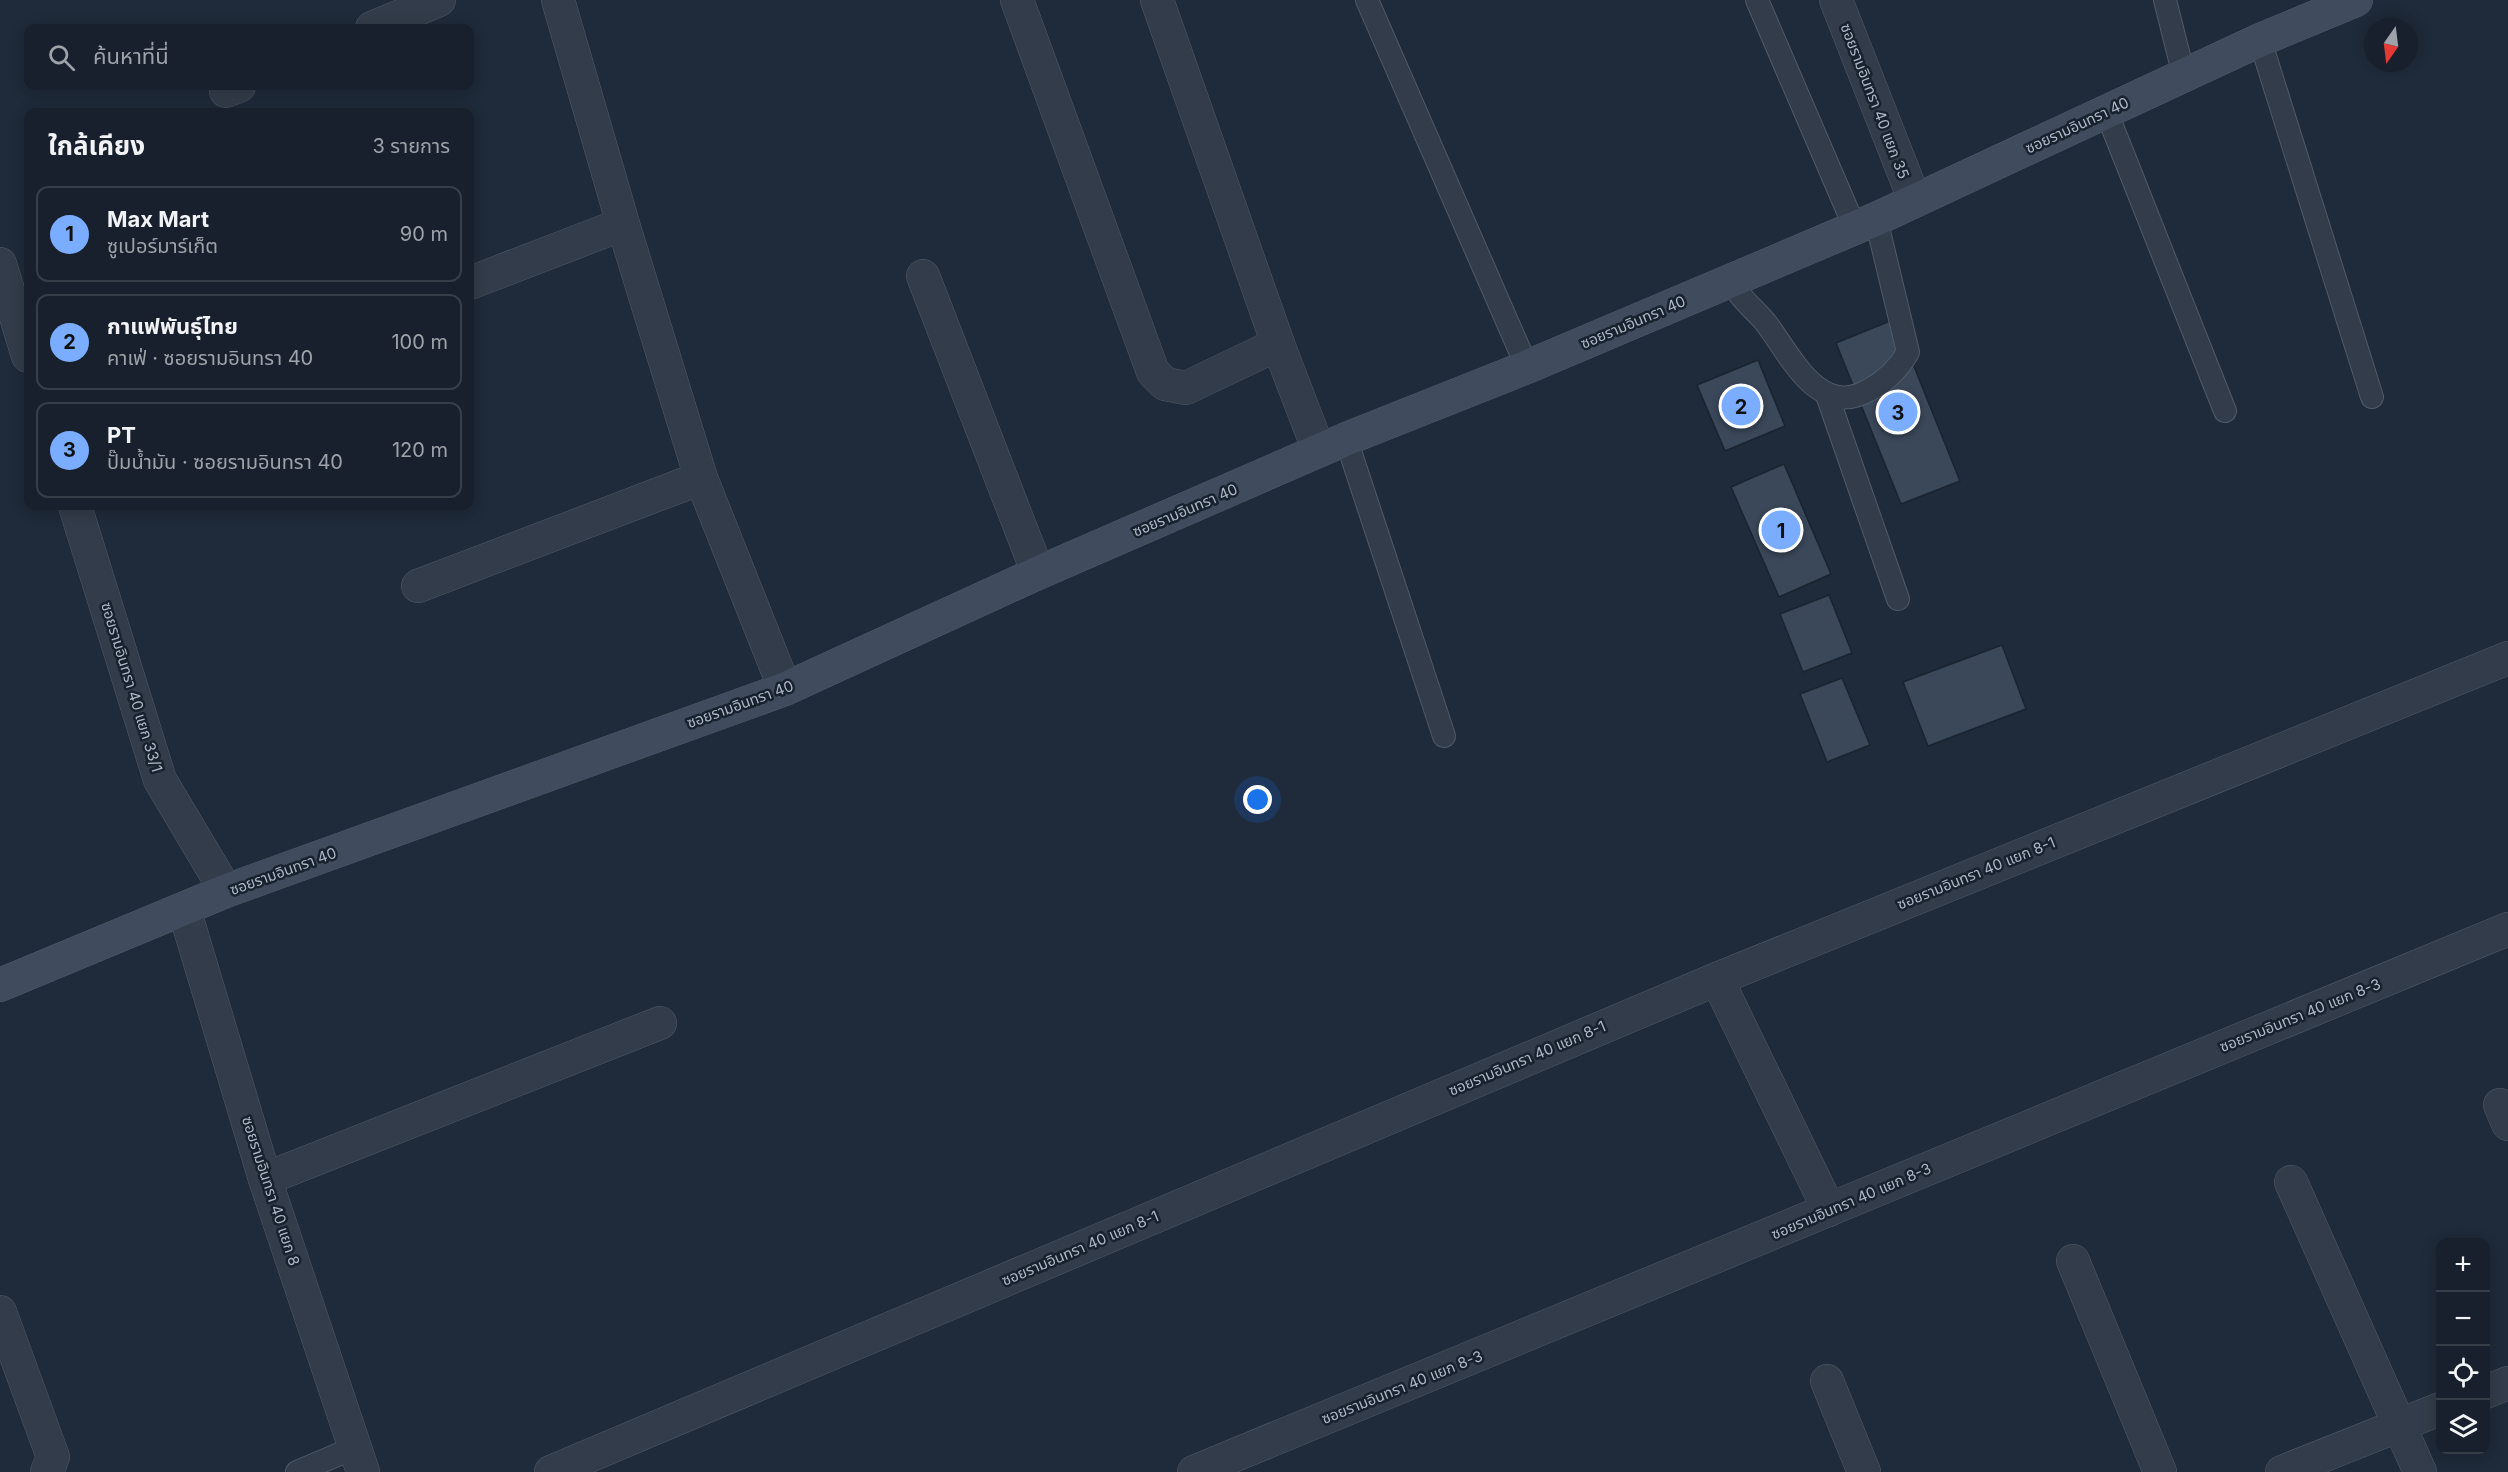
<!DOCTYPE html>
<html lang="th">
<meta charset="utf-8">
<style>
body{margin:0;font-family:Inter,"Noto Sans Thai",sans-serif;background:#202834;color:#f1f3f6}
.controls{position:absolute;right:18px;bottom:18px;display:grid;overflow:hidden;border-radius:12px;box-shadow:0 3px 15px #0003}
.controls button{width:54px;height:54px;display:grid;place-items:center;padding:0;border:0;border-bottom:2px solid #363e48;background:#17202c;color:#f1f3f6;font:30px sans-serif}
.compass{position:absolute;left:2364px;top:18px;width:54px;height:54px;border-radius:50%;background:#17202c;box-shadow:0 3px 15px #0003;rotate:194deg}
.you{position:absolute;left:1258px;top:800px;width:21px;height:21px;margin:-15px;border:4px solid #fff;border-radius:50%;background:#1a73e8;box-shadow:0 0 0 9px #1a73e833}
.badge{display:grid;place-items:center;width:39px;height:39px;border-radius:50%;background:#7aadff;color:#111;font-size:20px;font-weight:700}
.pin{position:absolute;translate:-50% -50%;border:3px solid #fff;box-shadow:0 2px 6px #0006}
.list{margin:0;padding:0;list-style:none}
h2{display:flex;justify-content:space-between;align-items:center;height:78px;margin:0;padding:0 24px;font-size:26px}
h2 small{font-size:20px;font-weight:400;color:#9ea3a9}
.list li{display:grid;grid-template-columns:39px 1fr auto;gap:18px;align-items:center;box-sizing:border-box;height:96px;margin:0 12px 12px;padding:0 12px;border:2px solid #363e48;border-radius:12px}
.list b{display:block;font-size:22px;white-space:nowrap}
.list p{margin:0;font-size:20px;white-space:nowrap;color:#9ea3a9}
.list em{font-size:20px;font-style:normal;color:#9ea3a9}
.icon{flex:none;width:33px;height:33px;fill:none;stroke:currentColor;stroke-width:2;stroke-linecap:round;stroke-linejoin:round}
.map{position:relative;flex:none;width:2508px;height:1472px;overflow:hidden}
.search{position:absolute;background:#17202c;box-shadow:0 3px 15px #0003;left:24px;top:24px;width:450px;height:66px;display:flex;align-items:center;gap:15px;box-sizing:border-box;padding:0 21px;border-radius:12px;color:#9ea3a9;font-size:22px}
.panel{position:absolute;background:#17202c;box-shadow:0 3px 15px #0003;left:24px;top:108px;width:450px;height:402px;border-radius:12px}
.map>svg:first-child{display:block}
.building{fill:#3b485a;stroke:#1a2431;stroke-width:1.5}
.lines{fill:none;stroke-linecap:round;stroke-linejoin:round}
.lane-casing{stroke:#505a68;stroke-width:24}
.street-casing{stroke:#505a68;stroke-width:34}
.secondary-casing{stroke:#505a68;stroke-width:34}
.lane{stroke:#333c4a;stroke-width:22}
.street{stroke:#333c4a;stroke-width:33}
.secondary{stroke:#404b5e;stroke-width:33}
.labels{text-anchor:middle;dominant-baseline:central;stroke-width:5;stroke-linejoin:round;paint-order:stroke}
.street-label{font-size:15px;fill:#adb7c7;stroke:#18222f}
</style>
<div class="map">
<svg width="2508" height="1472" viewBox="0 0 2508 1472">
<rect width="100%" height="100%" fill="#1f2a3a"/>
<g class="building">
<path d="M1895,319L1960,481L1901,504L1836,343Z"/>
<path d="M1758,360L1785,426L1725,451L1697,385Z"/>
<path d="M1784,464L1831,574L1779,597L1731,487Z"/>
<path d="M1829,595L1852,653L1803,672L1780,614Z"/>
<path d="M2002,645L2026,709L1928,746L1903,682Z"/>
<path d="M1842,678L1870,745L1827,762L1800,694Z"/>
</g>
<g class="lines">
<g class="lane-casing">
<g id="lane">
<path d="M1367,0L1527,367"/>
<path d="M1757,0L1855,228"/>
<path d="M2165,0L2184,76"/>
<path d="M2260,40L2372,397"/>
<path d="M2106,111L2225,411"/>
<path d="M1732,280C1738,298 1754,308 1766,323C1791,356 1819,419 1869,390C1886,381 1899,368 1908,352L1876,219"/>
<path d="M1827,395L1898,599"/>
<path d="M1346,439L1444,736"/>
<path d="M297,1472L356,1447"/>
</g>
</g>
<g class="street-casing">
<g id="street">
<path d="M558,0L623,224L701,478L785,689"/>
<path d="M1017,0L1153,372L1165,384L1186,388L1278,344"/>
<path d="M1157,0L1278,344L1319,451"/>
<path d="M1836,0L1915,201"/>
<path d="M372,28L439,0"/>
<path d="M226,91L239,86"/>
<path d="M0,264L28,356"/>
<path d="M923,276L1038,573"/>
<path d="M470,283L623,224"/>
<path d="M75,506L160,780L226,891"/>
<path d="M418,586L701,478"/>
<path d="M184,909L265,1179L363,1472"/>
<path d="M1717,979L1829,1210"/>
<path d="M2500,1105L2508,1124"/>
<path d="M265,1179L660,1023"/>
<path d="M2291,1182L2420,1472"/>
<path d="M2073,1261L2160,1472"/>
<path d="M0,1312L53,1457L47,1472"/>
<path d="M1827,1381L1864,1472"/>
<path d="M2486,1392L2508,1383"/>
<path d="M551,1472L1717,979L2508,658"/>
<path d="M1194,1472L2508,929"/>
<path d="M2282,1472L2440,1409"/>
</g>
</g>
<g class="secondary-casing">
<path id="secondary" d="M0,985L226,891L785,689L1038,573L1346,439L1527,367L1876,219L2260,40L2356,0"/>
</g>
<use href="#lane" class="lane"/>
<use href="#street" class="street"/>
<use href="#secondary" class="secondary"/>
</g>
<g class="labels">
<g class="street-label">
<text transform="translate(1875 101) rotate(69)">ซอยรามอินทรา 40 แยก 35</text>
<text transform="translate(2077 125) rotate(-25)">ซอยรามอินทรา 40</text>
<text transform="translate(1633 322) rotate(-23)">ซอยรามอินทรา 40</text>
<text transform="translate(1185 510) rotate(-23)">ซอยรามอินทรา 40</text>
<text transform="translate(132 687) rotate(73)">ซอยรามอินทรา 40 แยก 33/1</text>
<text transform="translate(740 704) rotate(-20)">ซอยรามอินทรา 40</text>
<text transform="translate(283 871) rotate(-20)">ซอยรามอินทรา 40</text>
<text transform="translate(1976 873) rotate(-22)">ซอยรามอินทรา 40 แยก 8-1</text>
<text transform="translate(2300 1015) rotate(-22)">ซอยรามอินทรา 40 แยก 8-3</text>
<text transform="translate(1527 1058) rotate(-23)">ซอยรามอินทรา 40 แยก 8-1</text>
<text transform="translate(271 1191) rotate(72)">ซอยรามอินทรา 40 แยก 8</text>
<text transform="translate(1851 1201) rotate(-23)">ซอยรามอินทรา 40 แยก 8-3</text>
<text transform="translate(1080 1248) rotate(-23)">ซอยรามอินทรา 40 แยก 8-1</text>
<text transform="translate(1402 1387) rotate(-22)">ซอยรามอินทรา 40 แยก 8-3</text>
</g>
</g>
</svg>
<div class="controls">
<button>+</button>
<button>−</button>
<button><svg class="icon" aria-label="locate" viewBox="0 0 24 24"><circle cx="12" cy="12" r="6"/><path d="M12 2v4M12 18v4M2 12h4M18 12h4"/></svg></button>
<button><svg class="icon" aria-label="layers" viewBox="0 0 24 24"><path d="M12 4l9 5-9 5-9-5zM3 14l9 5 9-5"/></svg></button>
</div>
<svg class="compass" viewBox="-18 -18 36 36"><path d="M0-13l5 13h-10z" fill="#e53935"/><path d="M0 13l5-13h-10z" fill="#9ea3a9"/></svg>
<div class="you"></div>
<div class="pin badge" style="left:1781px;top:530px">1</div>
<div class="pin badge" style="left:1741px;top:406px">2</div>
<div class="pin badge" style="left:1898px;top:412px">3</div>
<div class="search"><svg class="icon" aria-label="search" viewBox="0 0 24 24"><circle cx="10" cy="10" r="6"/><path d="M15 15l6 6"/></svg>ค้นหาที่นี่</div>
<section class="panel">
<h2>ใกล้เคียง<small>3 รายการ</small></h2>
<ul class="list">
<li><span class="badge">1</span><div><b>Max Mart</b><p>ซูเปอร์มาร์เก็ต</p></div><em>90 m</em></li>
<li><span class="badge">2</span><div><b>กาแฟพันธุ์ไทย</b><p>คาเฟ่ · ซอยรามอินทรา 40</p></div><em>100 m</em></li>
<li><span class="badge">3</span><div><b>PT</b><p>ปั๊มน้ำมัน · ซอยรามอินทรา 40</p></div><em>120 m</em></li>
</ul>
</section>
</div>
